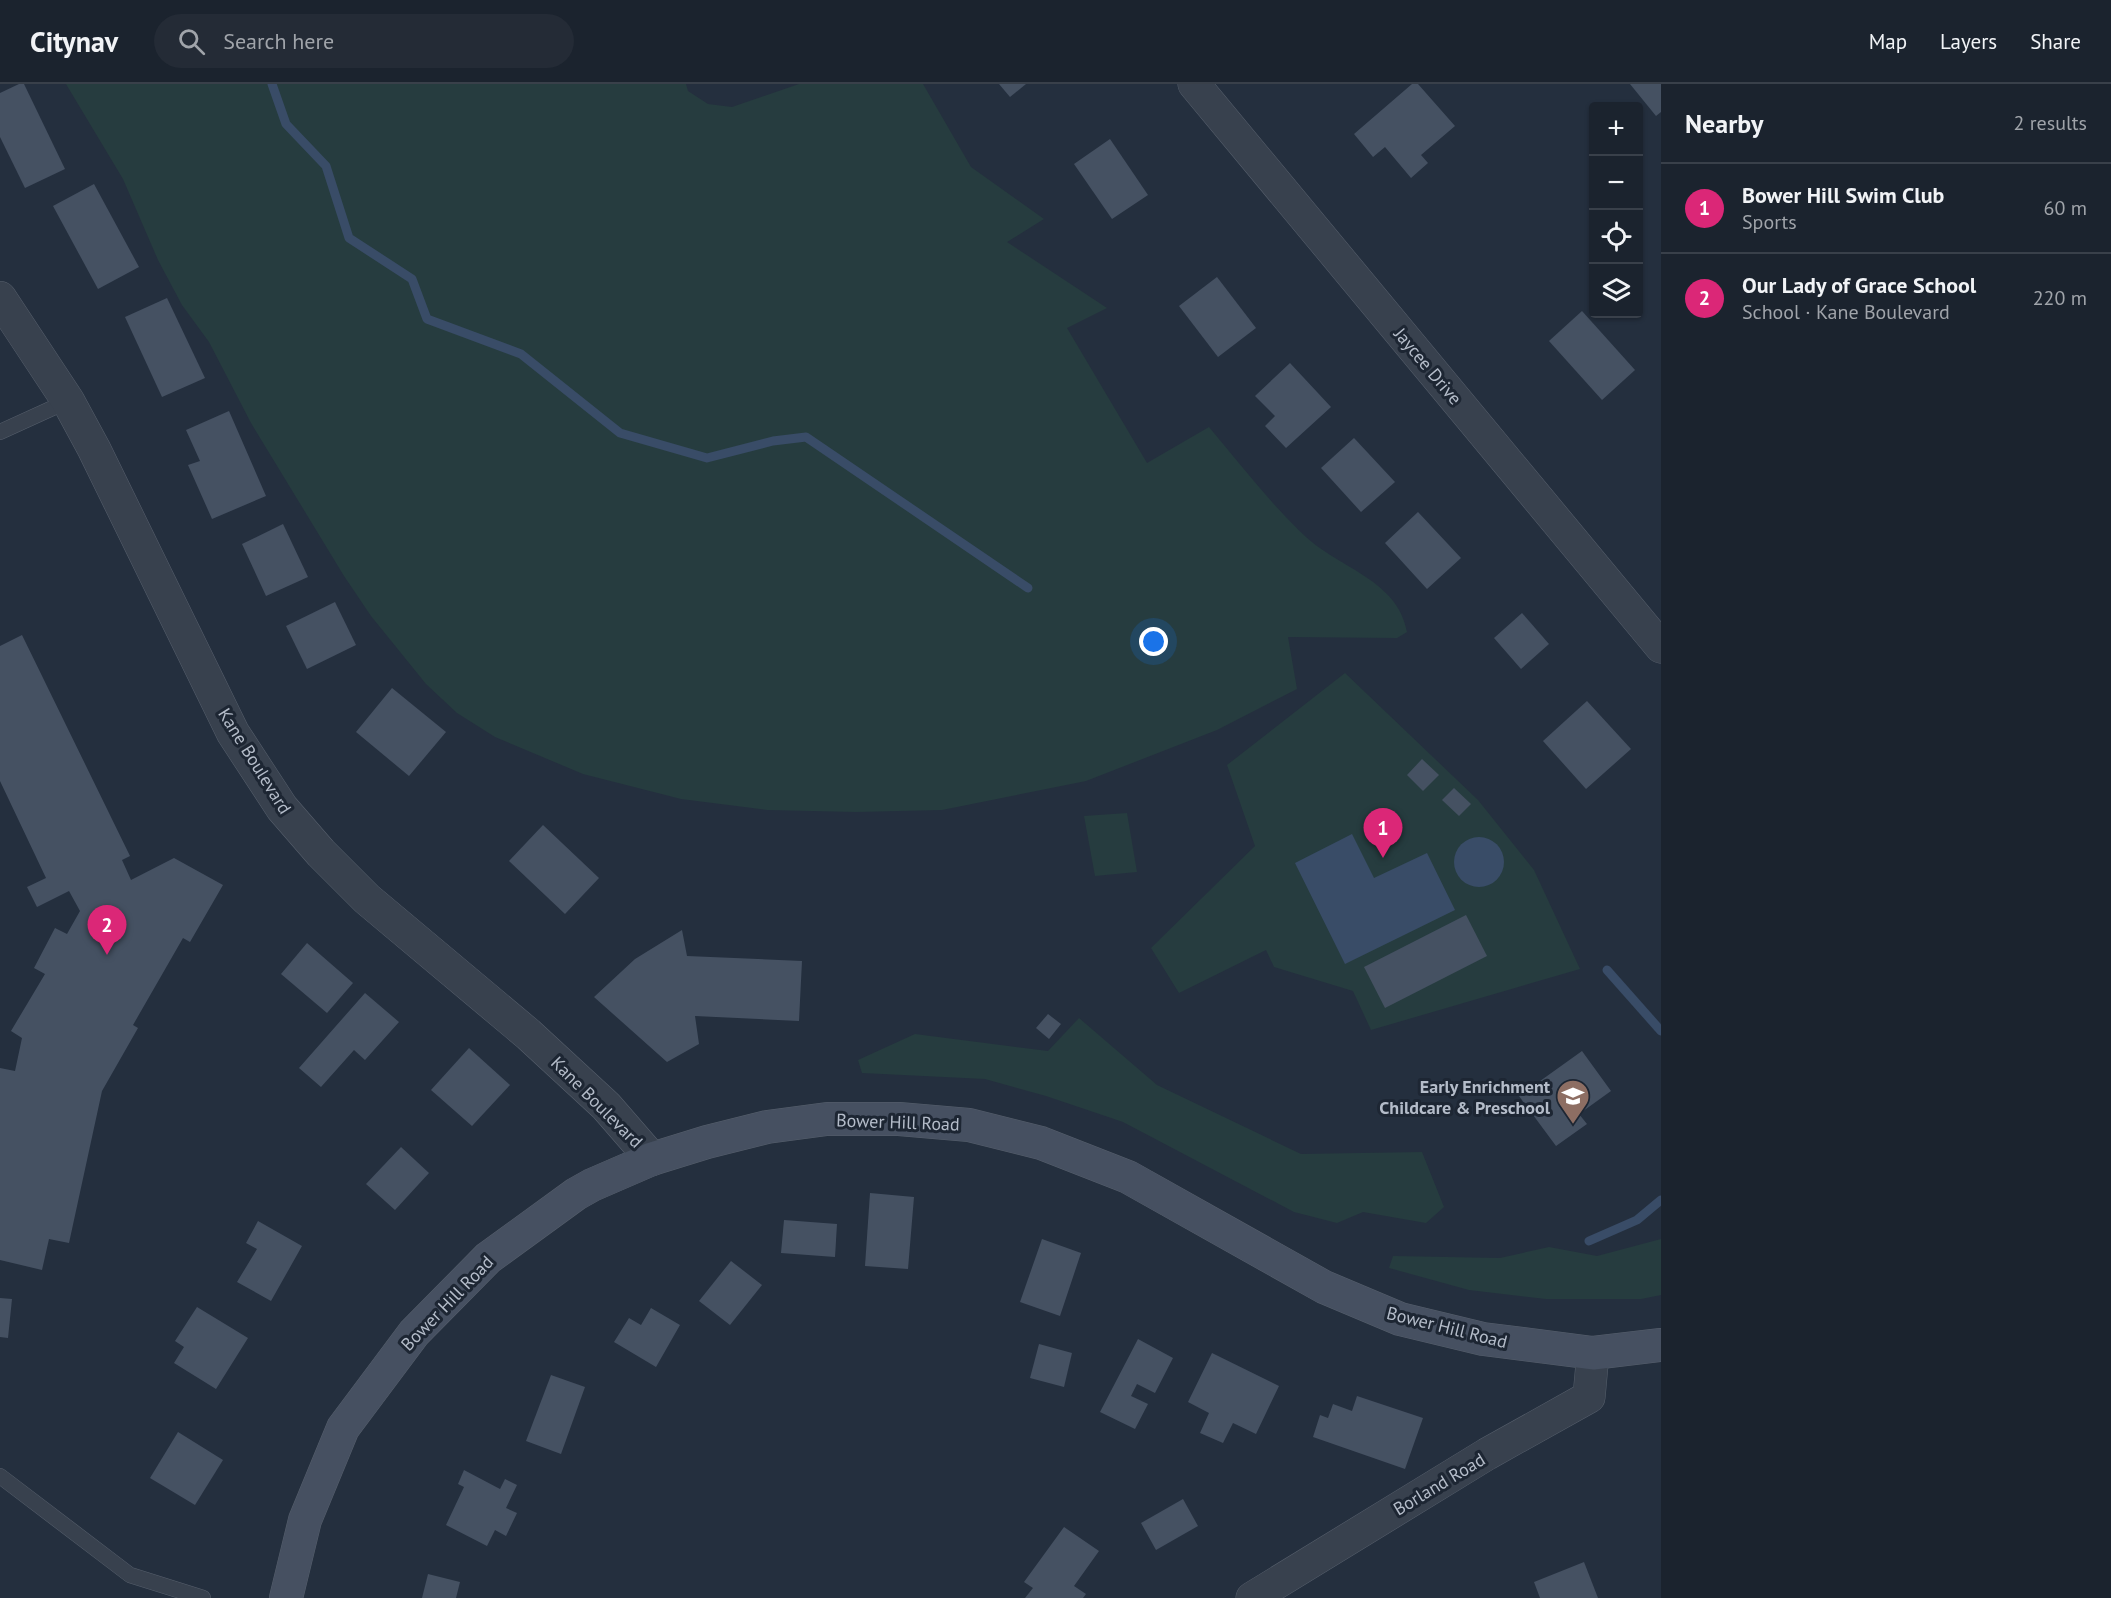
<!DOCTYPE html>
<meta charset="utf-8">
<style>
body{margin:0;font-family:"PT Sans",sans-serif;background:#242b36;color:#f1f3f6}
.controls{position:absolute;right:18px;top:18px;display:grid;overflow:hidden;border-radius:6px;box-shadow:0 2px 4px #0004}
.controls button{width:54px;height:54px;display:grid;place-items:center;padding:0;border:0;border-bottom:2px solid #39404a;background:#1b232e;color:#f1f3f6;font:30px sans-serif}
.you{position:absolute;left:1154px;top:558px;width:21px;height:21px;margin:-15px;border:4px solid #fff;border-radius:50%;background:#1a73e8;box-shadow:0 0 0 9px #1a73e833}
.badge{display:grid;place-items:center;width:39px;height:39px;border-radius:50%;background:#db2777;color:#fff;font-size:20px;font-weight:700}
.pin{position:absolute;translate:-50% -50px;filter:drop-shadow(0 2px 3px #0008)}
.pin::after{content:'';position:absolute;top:32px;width:21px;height:18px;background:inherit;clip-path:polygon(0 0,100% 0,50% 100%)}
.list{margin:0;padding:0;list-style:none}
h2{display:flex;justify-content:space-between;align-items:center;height:78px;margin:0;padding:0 24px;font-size:26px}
h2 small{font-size:20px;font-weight:400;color:#a0a4aa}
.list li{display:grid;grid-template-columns:39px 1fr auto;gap:18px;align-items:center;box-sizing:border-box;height:90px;padding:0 24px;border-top:2px solid #39404a}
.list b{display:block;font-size:22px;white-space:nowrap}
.list p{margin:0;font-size:20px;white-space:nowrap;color:#a0a4aa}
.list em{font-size:20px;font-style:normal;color:#a0a4aa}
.icon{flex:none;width:33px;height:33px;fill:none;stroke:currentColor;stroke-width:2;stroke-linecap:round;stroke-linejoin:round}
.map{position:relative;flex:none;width:1661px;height:1514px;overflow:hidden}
header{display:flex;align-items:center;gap:36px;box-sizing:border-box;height:84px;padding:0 30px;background:#1b232e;border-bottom:2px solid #39404a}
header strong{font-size:28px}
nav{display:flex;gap:33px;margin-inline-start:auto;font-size:21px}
.search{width:420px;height:54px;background:#242b36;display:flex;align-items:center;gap:15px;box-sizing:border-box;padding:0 21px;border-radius:33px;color:#a0a4aa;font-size:22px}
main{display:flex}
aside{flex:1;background:#1b232e}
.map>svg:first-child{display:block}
.green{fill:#263c3f}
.water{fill:#394c67}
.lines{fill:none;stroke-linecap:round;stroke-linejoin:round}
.stream{stroke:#394c67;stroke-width:9}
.building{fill:#455162}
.service-casing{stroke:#565f6c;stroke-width:16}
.minor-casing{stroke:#565f6c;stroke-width:33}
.tertiary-casing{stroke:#565f6c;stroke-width:34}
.secondary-casing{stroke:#565f6c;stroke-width:34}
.service{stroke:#38414e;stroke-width:15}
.minor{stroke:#38414e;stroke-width:32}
.tertiary{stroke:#38414e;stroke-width:33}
.secondary{stroke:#465061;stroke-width:33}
.labels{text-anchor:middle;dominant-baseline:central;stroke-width:6;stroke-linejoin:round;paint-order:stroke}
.street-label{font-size:18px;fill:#b4bcc9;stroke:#1d2633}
.poi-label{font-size:18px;font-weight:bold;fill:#b4bcc9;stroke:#1d2633;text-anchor:end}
</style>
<header>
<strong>Citynav</strong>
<div class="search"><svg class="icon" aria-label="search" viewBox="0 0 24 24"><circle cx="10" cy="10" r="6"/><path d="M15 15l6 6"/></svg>Search here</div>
<nav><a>Map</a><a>Layers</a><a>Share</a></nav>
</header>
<main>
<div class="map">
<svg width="1661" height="1514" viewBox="0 0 1661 1514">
<rect width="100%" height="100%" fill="#242f3e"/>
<g class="green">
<path d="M66,0H686L688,7L708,20L732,23L799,0H923L971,83L1044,135L1007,158L1107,224L1067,244L1147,379L1209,343C1240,380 1270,419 1306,453C1339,484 1398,496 1407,548L1397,554L1288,553L1297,605L1217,646L1086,697L942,726L856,728L767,726L681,715L583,690L495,653L457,629L426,600L371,532L344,492L251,339L209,258L182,221L158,176L123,95Z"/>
<path d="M1345,589L1478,716L1534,786L1580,885L1371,946L1353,907L1274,883L1266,866L1179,909L1151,864L1255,762L1227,681Z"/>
<path d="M1127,729L1137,788L1095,792L1084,732Z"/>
<path d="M1079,934L1157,1001L1301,1070L1422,1068L1444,1123L1426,1139L1363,1128L1337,1139L1294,1128L1123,1038L1046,1012L985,995L862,989L858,976L915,950L1048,967Z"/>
<path d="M1661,1155V1211L1641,1215H1546L1469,1206L1389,1184L1393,1172L1500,1174L1549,1163L1597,1172Z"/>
</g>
<g class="water">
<path d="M1352,750L1374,794L1427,769L1455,826L1345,880L1295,779Z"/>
<circle cx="1479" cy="778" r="25"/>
</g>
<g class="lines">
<g class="stream">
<path d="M272,0L286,40L326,82L349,154L412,195L427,235L521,270L620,349L707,374L773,357L806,353L1028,504"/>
<path d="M1607,886L1661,947"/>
<path d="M1589,1157L1637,1136L1661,1116"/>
</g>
</g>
<g class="building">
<path d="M19,0H24L65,85L25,104L0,53V9Z"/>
<path d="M999,0H1026L1010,13Z"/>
<path d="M1412,0H1418L1455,42L1421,71L1428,79L1411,94L1385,63L1373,73L1354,50Z"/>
<path d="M1630,0H1661V28L1656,32Z"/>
<path d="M1110,55L1148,111L1112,135L1074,80Z"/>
<path d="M94,100L139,183L98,205L53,122Z"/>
<path d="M1217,193L1256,244L1218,273L1179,222Z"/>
<path d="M167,214L205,294L162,313L125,233Z"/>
<path d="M1582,227L1635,286L1602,316L1549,257Z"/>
<path d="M1290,279L1331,323L1286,364L1265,342L1275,332L1255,312Z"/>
<path d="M229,327L266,412L212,435L188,381L200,377L186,346Z"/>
<path d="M1354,354L1395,398L1361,428L1321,384Z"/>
<path d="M1418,428L1461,474L1427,505L1385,459Z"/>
<path d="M283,440L308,493L266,512L242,460Z"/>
<path d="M335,518L356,561L307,585L286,542Z"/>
<path d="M1522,529L1549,560L1521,585L1494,554Z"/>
<path d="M22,551L130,772L122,776L131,796L174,774L223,801L190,858L183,854L133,941L138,944L102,1007L69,1159L49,1155L42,1186L0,1176V984L15,987L22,954L11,947L45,890L34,884L55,844L67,850L80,827L69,807L37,823L27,803L46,794L0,697V562Z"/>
<path d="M392,604L446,648L409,692L356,648Z"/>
<path d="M1587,617L1631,665L1586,705L1543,657Z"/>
<path d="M1422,675L1439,691L1423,707L1407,691Z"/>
<path d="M1454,704L1471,720L1459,732L1442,716Z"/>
<path d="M543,741L599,794L565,830L509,777Z"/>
<path d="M1466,831L1487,872L1385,924L1364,883Z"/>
<path d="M682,846L687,872L802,877L799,937L695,932L699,960L667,978L594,913L635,875Z"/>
<path d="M307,859L353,899L327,929L281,890Z"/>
<path d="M365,909L399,938L365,976L354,966L321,1003L299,984Z"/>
<path d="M1048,930L1061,940L1049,955L1036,944Z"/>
<path d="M469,964L510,1001L472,1042L431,1006Z"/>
<path d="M1582,967L1611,1007L1579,1030L1587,1040L1556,1062L1519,1012Z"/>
<path d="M401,1063L429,1089L395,1126L366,1100Z"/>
<path d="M870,1109L914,1113L908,1185L865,1182Z"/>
<path d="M784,1136L837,1140L835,1173L781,1169Z"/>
<path d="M258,1137L302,1162L271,1217L237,1198L257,1165L246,1159Z"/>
<path d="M1042,1155L1081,1169L1060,1232L1020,1218Z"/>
<path d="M731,1177L762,1201L730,1241L699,1217Z"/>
<path d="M0,1214L12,1215L8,1254L0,1253Z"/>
<path d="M197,1223L248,1254L216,1305L174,1279L184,1263L175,1257Z"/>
<path d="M651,1224L680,1241L656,1283L614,1258L629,1234L641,1241Z"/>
<path d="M1138,1255L1173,1274L1155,1309L1137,1300L1131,1312L1148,1320L1135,1345L1100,1328Z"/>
<path d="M1039,1260L1072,1269L1064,1303L1030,1294Z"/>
<path d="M1212,1269L1279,1302L1256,1350L1233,1339L1223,1359L1200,1349L1209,1329L1188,1318Z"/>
<path d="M551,1291L585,1303L561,1370L526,1357Z"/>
<path d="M1357,1312L1423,1334L1405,1385L1313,1353L1320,1331L1328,1334L1333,1320L1352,1327Z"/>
<path d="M178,1348L223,1376L195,1421L150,1394Z"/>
<path d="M464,1386L500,1405L505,1395L517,1401L506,1424L517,1429L506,1452L495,1446L487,1462L446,1441L464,1403L458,1400Z"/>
<path d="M1183,1415L1198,1442L1156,1466L1141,1439Z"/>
<path d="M1064,1443L1099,1467L1074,1502L1086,1510L1083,1514H1025L1033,1504L1024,1498Z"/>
<path d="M1584,1478L1598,1514H1540L1534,1498Z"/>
<path d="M428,1490L460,1498L456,1514H422Z"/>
</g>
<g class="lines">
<g class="service-casing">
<g id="service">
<path d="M0,348L68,317"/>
<path d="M0,1392L130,1491L203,1514"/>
</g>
</g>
<g class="minor-casing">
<g id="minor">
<path d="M1194,0L1661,563"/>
<path d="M1252,1514L1487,1370L1589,1313L1593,1269"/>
</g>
</g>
<g class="tertiary-casing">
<path id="tertiary" d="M0,214L68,317L94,365L233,649L282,724L321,769L367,815L528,950L606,1022L652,1075"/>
</g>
<g class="secondary-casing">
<path id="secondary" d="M286,1514L305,1436L343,1344L414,1249L488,1174L576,1110L592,1101L652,1075L707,1058L767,1043L827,1035H899L969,1041L1041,1059L1128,1093L1324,1203L1400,1235L1483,1255L1593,1269L1661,1261"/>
</g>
<use href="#service" class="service"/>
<use href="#minor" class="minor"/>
<use href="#tertiary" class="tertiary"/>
<use href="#secondary" class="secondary"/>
</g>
<defs>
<g id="school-pin" transform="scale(1.725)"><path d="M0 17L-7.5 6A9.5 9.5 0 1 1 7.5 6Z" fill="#8d6e63" stroke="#1d2633"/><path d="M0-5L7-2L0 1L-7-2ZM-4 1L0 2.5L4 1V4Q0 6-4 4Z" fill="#fff"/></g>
</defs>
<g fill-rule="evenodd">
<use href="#school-pin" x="1573" y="1012"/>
</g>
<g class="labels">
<g class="street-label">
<text transform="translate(1428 282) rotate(50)">Jaycee Drive</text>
<text transform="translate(255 677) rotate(58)">Kane Boulevard</text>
<text transform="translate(597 1018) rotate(45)">Kane Boulevard</text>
<text transform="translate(898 1038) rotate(2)">Bower Hill Road</text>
<text transform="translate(447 1219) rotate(-46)">Bower Hill Road</text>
<text transform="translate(1447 1243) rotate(14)">Bower Hill Road</text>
<text transform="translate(1439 1400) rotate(-31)">Borland Road</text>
</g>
<g class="poi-label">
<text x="1550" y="1002">Early Enrichment<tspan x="1550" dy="21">Childcare &amp; Preschool</tspan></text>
</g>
</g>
</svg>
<div class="controls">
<button>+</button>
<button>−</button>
<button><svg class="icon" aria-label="locate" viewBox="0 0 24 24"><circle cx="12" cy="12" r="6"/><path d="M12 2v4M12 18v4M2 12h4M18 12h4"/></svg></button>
<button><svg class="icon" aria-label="layers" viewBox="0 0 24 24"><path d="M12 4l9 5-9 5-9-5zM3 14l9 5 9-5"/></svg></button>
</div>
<div class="you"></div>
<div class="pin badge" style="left:1383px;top:774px">1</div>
<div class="pin badge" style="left:107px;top:871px">2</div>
</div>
<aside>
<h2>Nearby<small>2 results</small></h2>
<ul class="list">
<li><span class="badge">1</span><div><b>Bower Hill Swim Club</b><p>Sports</p></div><em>60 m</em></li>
<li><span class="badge">2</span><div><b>Our Lady of Grace School</b><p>School · Kane Boulevard</p></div><em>220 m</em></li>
</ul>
</aside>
</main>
